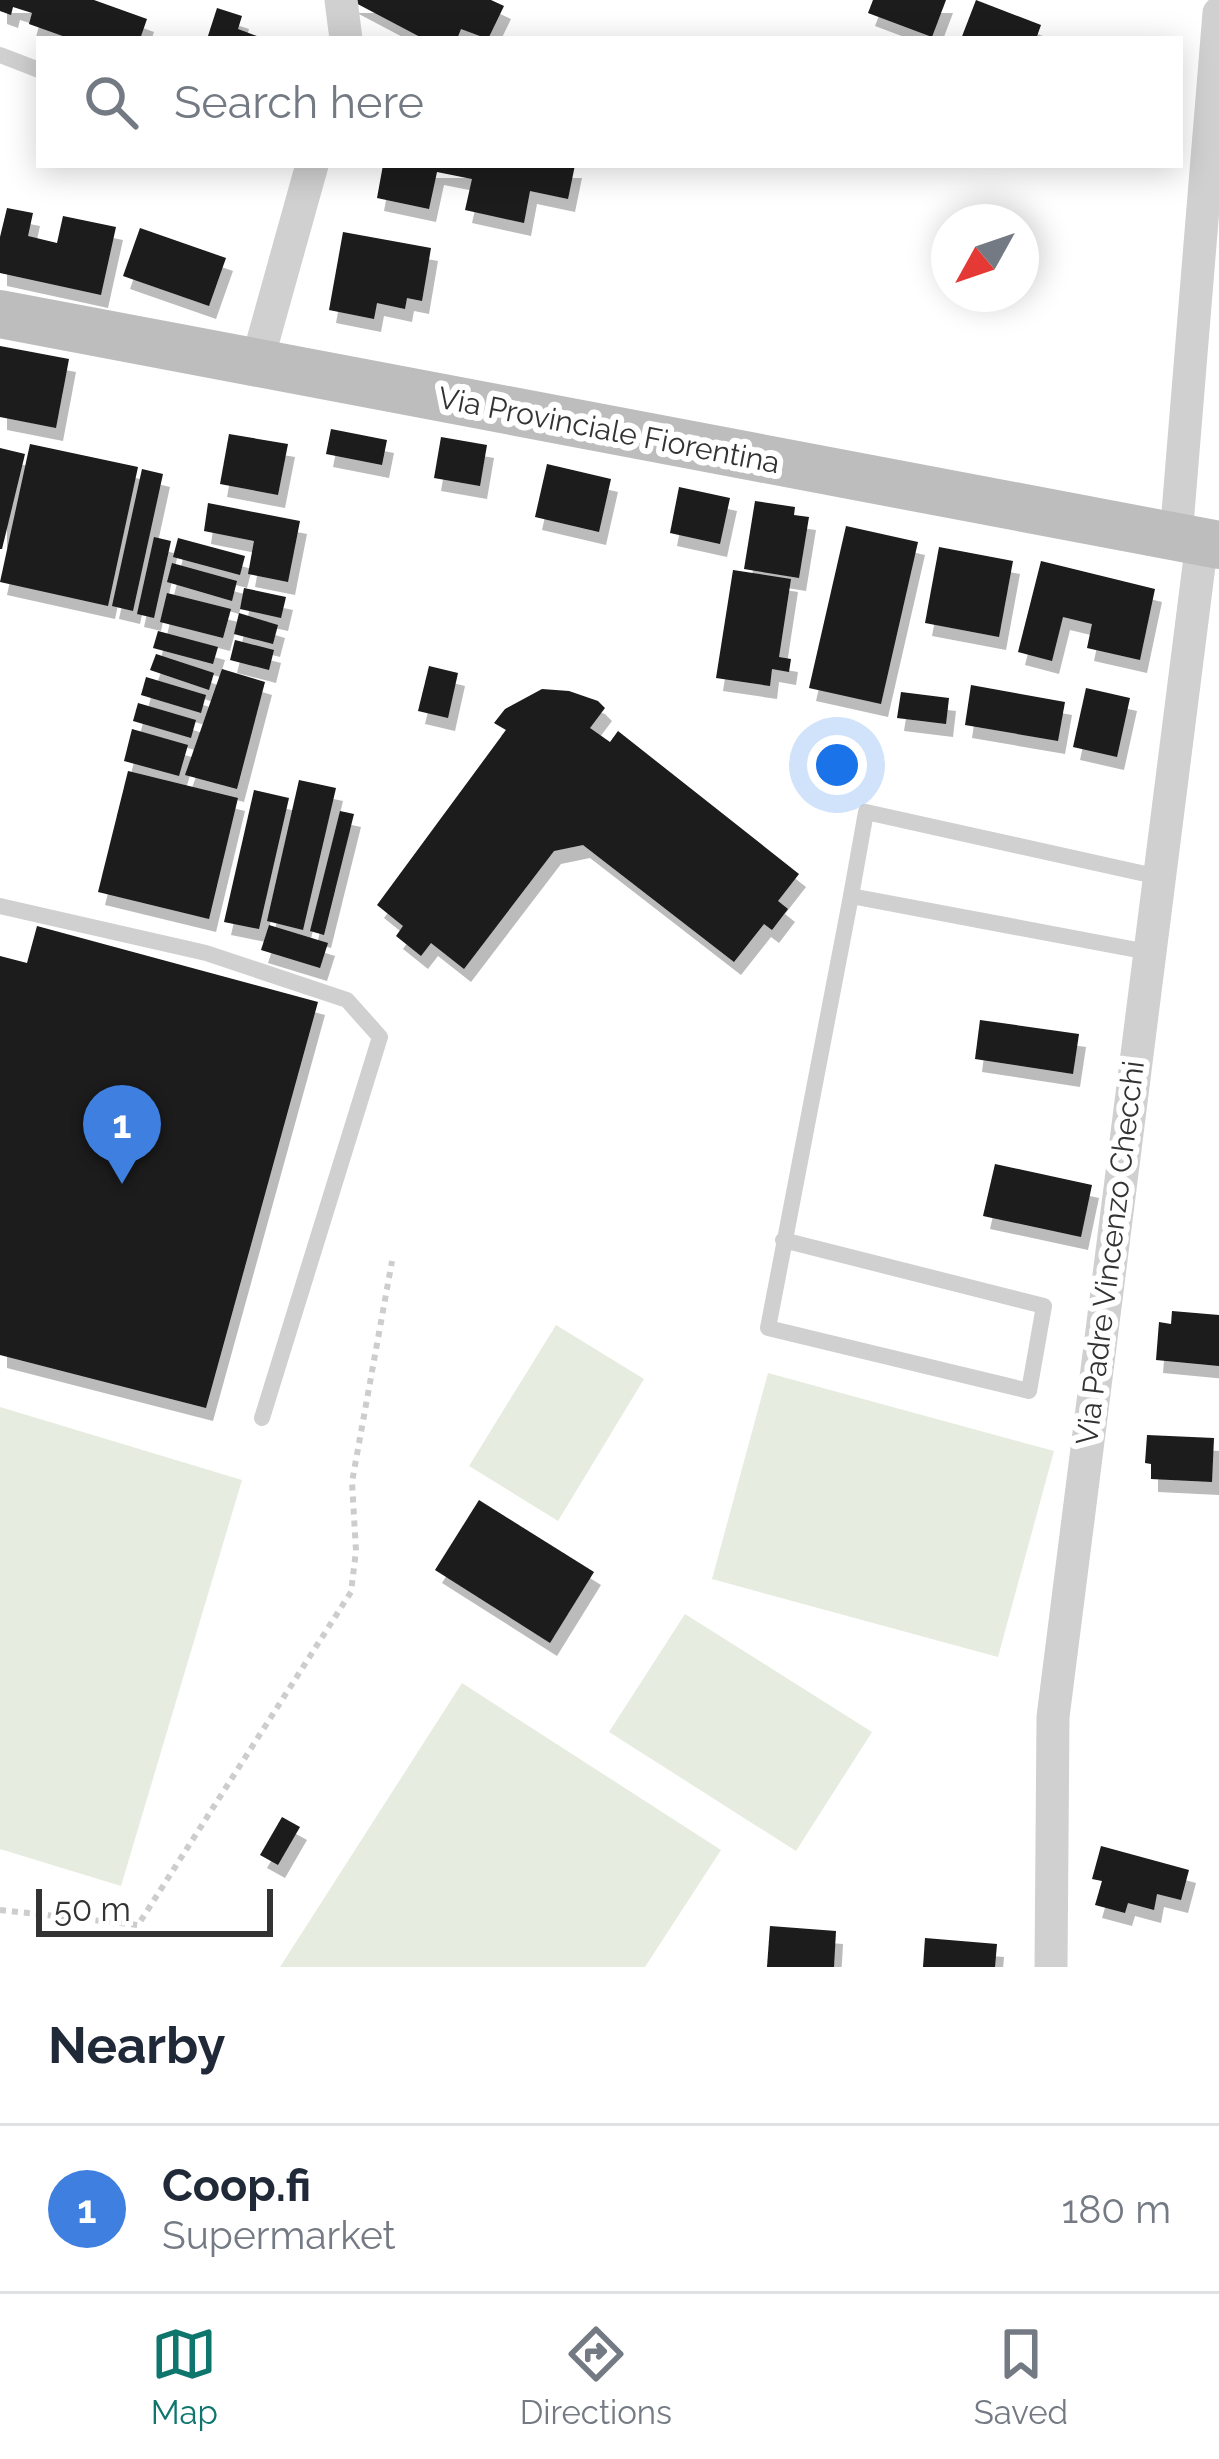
<!DOCTYPE html>
<style>
body{margin:0;font-family:Raleway,sans-serif;background:#f2f2f3;color:#1f2937}
.compass{position:absolute;left:931px;top:204px;width:108px;height:108px;border-radius:50%;background:#fff;box-shadow:0 6px 30px #0003;rotate:230deg}
.scale{position:absolute;left:36px;bottom:30px;width:237px;box-sizing:border-box;padding-left:12px;border:6px solid #333;border-top:0;font-size:33px;line-height:42px;white-space:nowrap;color:#333;-webkit-text-stroke:9px #fff;paint-order:stroke}
.you{position:absolute;left:837px;top:765px;width:42px;height:42px;margin:-30px;border:9px solid #fff;border-radius:50%;background:#1a73e8;box-shadow:0 0 0 18px #1a73e833}
.badge{display:grid;place-items:center;width:78px;height:78px;border-radius:50%;background:#0f766e;color:#fff;font-size:39px;font-weight:700}
.pin{position:absolute;translate:-50% -99px;filter:drop-shadow(0 3px 6px #0008)}
.pin::after{content:'';position:absolute;top:63px;width:42px;height:36px;background:inherit;clip-path:polygon(0 0,100% 0,50% 100%)}
.list{margin:0;padding:0;list-style:none}
h2{display:flex;justify-content:space-between;align-items:center;height:156px;margin:0;padding:0 48px;font-size:51px}
h2 small{font-size:39px;font-weight:400;color:#747a83}
.list li{display:grid;grid-template-columns:78px 1fr auto;gap:36px;align-items:center;box-sizing:border-box;height:168px;padding:0 48px;border-top:3px solid #e0e1e3}
.list b{display:block;font-size:45px;white-space:nowrap}
.list p{margin:0;font-size:39px;white-space:nowrap;color:#747a83}
.list em{font-size:39px;font-style:normal;color:#747a83}
.icon{flex:none;width:66px;height:66px;fill:none;stroke:currentColor;stroke-width:2;stroke-linecap:round;stroke-linejoin:round}
.map{position:relative;flex:none;width:1219px;height:1967px;overflow:hidden}
.search{position:absolute;background:#fff;box-shadow:0 6px 30px #0003;left:36px;right:36px;top:36px;height:132px;display:flex;align-items:center;gap:30px;box-sizing:border-box;padding:0 42px;border-radius:0px;color:#747a83;font-size:45px}
.sheet{height:324px;background:#fff}
nav{display:flex;justify-content:space-around;align-items:center;box-sizing:border-box;height:168px;border-top:3px solid #e0e1e3;background:#fff;font-size:33px;color:#747a83}
nav a{display:grid;justify-items:center;gap:6px}
nav .on{color:#0f766e}
.map>svg:first-child{display:block}
.green{fill:#e6ecdf}
.building{fill:#1a1a1a;filter:url(#shadow)}
.lines{fill:none;stroke-linecap:round;stroke-linejoin:round}
.path{stroke:#cdcdcd;stroke-width:6;stroke-dasharray:6 6;stroke-linecap:butt}
.lane{stroke:#d0d0d0;stroke-width:16}
.street{stroke:#d0d0d0;stroke-width:33}
.secondary{stroke:#bdbdbd;stroke-width:48}
.labels{text-anchor:middle;dominant-baseline:central;stroke-width:12;stroke-linejoin:round;paint-order:stroke}
.street-label{font-size:30px;fill:#333;stroke:#fff}
</style>
<div class="map">
<svg width="1219" height="1967" viewBox="0 0 1219 1967">
<defs>
<filter id="shadow"><feDropShadow dx="7" dy="13" stdDeviation="0" flood-color="#0004"/></filter>
</defs>
<rect width="100%" height="100%" fill="#fff"/>
<g class="green">
<path d="M556,1325L644,1379L558,1521L469,1466Z"/>
<path d="M768,1373L1054,1451L998,1657L712,1579Z"/>
<path d="M0,1407L242,1480L121,1886L0,1849Z"/>
<path d="M685,1614L872,1732L796,1851L609,1732Z"/>
<path d="M462,1683L721,1850L645,1967H280Z"/>
</g>
<g class="building">
<path d="M0,0H94L147,19L140,39H71L29,24L32,13L13,7L11,15L0,11Z"/>
<path d="M350,0H491L504,6L488,39L461,29L457,39H424Z"/>
<path d="M873,0H946L932,37L868,13Z"/>
<path d="M976,0L1041,25L1036,39H961Z"/>
<path d="M217,8L242,16L238,29L265,39H207Z"/>
<path d="M383,165H575L568,199L530,191L524,223L465,210L472,179L437,172L429,209L377,198Z"/>
<path d="M7,208L33,213L28,236L57,243L63,216L116,227L101,295L0,273V237Z"/>
<path d="M140,228L226,258L209,306L123,276Z"/>
<path d="M343,232L431,248L422,301L407,298L405,309L377,303L374,319L329,310Z"/>
<path d="M0,346L69,359L56,428L0,417Z"/>
<path d="M331,429L387,440L382,465L326,454Z"/>
<path d="M229,434L288,444L278,495L220,484Z"/>
<path d="M441,437L487,445L480,486L434,478Z"/>
<path d="M30,444L138,467L108,606L0,582Z"/>
<path d="M0,448L25,454L2,549H0Z"/>
<path d="M547,464L611,479L599,532L535,517Z"/>
<path d="M142,469L163,474L133,611L112,606Z"/>
<path d="M679,487L730,498L720,544L670,533Z"/>
<path d="M755,501L795,507L794,515L809,517L799,578L744,569Z"/>
<path d="M208,503L300,521L288,582L248,574L254,541L204,531Z"/>
<path d="M846,526L918,542L881,704L809,688Z"/>
<path d="M154,537L171,541L154,618L137,614Z"/>
<path d="M178,538L245,556L240,575L173,557Z"/>
<path d="M939,547L1013,561L999,637L925,623Z"/>
<path d="M1041,561L1155,589L1140,660L1087,648L1092,624L1063,617L1052,661L1018,652Z"/>
<path d="M172,563L237,581L232,601L167,582Z"/>
<path d="M733,570L791,579L779,657L791,659L789,672L772,669L770,686L716,678Z"/>
<path d="M244,588L286,597L281,618L240,609Z"/>
<path d="M167,593L231,609L223,638L160,622Z"/>
<path d="M239,613L278,625L273,644L234,634Z"/>
<path d="M158,631L218,647L213,664L153,648Z"/>
<path d="M235,640L274,650L269,670L230,660Z"/>
<path d="M156,654L214,673L209,690L150,670Z"/>
<path d="M429,666L458,673L448,718L418,711Z"/>
<path d="M222,669L265,682L237,789L185,775Z"/>
<path d="M146,677L206,695L201,713L141,695Z"/>
<path d="M971,685L1065,702L1058,741L965,725Z"/>
<path d="M1086,688L1130,698L1117,757L1073,747Z"/>
<path d="M542,689L569,691L598,701L605,708L590,728L610,742L618,731L799,874L778,901L788,909L772,930L764,924L734,962L583,845L554,851L464,969L431,943L421,956L396,936L403,926L377,905L506,730L494,723L505,709Z"/>
<path d="M901,692L949,698L946,724L897,718Z"/>
<path d="M138,703L196,720L191,738L133,721Z"/>
<path d="M132,729L188,745L179,776L124,761Z"/>
<path d="M128,771L238,798L209,919L98,892Z"/>
<path d="M299,780L336,788L303,930L267,921Z"/>
<path d="M254,790L289,798L259,929L224,922Z"/>
<path d="M340,811L354,814L324,935L310,931Z"/>
<path d="M269,925L328,943L320,968L261,950Z"/>
<path d="M37,926L318,1002L206,1408L0,1355V956L27,963Z"/>
<path d="M980,1020L1079,1034L1073,1074L975,1059Z"/>
<path d="M995,1164L1092,1185L1081,1237L983,1216Z"/>
<path d="M1172,1311L1219,1315V1366L1156,1360L1159,1322L1171,1324Z"/>
<path d="M1147,1435L1214,1438L1212,1482L1151,1479V1464L1145,1463Z"/>
<path d="M479,1500L594,1572L550,1643L435,1570Z"/>
<path d="M282,1817L300,1827L278,1865L260,1855Z"/>
<path d="M1101,1846L1189,1870L1181,1900L1157,1894L1154,1910L1128,1903L1125,1913L1095,1905L1102,1881L1092,1879Z"/>
<path d="M770,1926L836,1931L834,1967H767Z"/>
<path d="M925,1938L997,1944L995,1967H923Z"/>
</g>
<g class="lines">
<path class="path" d="M0,1910L138,1925L351,1592L356,1551L352,1482L392,1261"/>
<g class="lane">
<path d="M0,55L39,70"/>
<path d="M0,906L206,953L347,1000L380,1037L262,1418"/>
<path d="M1148,952L851,896L866,812L1159,877"/>
<path d="M783,1240L1044,1306L1029,1391L768,1328L851,896"/>
</g>
<g class="street">
<path d="M341,0L346,39"/>
<path d="M257,362L312,165"/>
<path d="M1176,537L1219,13"/>
<path d="M1051,1967L1053,1717L1202,542"/>
</g>
<path class="secondary" d="M0,314L1219,545"/>
</g>
<g class="labels">
<g class="street-label">
<text transform="translate(609 430) rotate(11)">Via Provinciale Fiorentina</text>
<text transform="translate(1110 1253) rotate(-83)">Via Padre Vincenzo Checchi</text>
</g>
</g>
</svg>
<svg class="compass" viewBox="-18 -18 36 36"><path d="M0-13l5 13h-10z" fill="#e53935"/><path d="M0 13l5-13h-10z" fill="#747a83"/></svg>
<div class="scale">50 m</div>
<div class="you"></div>
<div class="pin badge" style="left:122px;top:1184px;background:#3f7fe0">1</div>
<div class="search"><svg class="icon" aria-label="search" viewBox="0 0 24 24"><circle cx="10" cy="10" r="6"/><path d="M15 15l6 6"/></svg>Search here</div>
</div>
<section class="sheet">
<h2>Nearby<small></small></h2>
<ul class="list">
<li><span class="badge" style="background:#3f7fe0">1</span><div><b>Coop.fi</b><p>Supermarket</p></div><em>180 m</em></li>
</ul>
</section>
<nav>
<a class="on"><svg class="icon" aria-label="map" viewBox="0 0 24 24"><path d="M3 6l6-2 6 2 6-2v14l-6 2-6-2-6 2zM9 4v14M15 6v14"/></svg>Map</a>
<a><svg class="icon" aria-label="directions" viewBox="0 0 24 24"><path d="M12 3l9 9-9 9-9-9zM9 14v-3h6M13 9l2 2-2 2"/></svg>Directions</a>
<a><svg class="icon" aria-label="saved" viewBox="0 0 24 24"><path d="M7 4h10v16l-5-4-5 4z"/></svg>Saved</a>
</nav>
